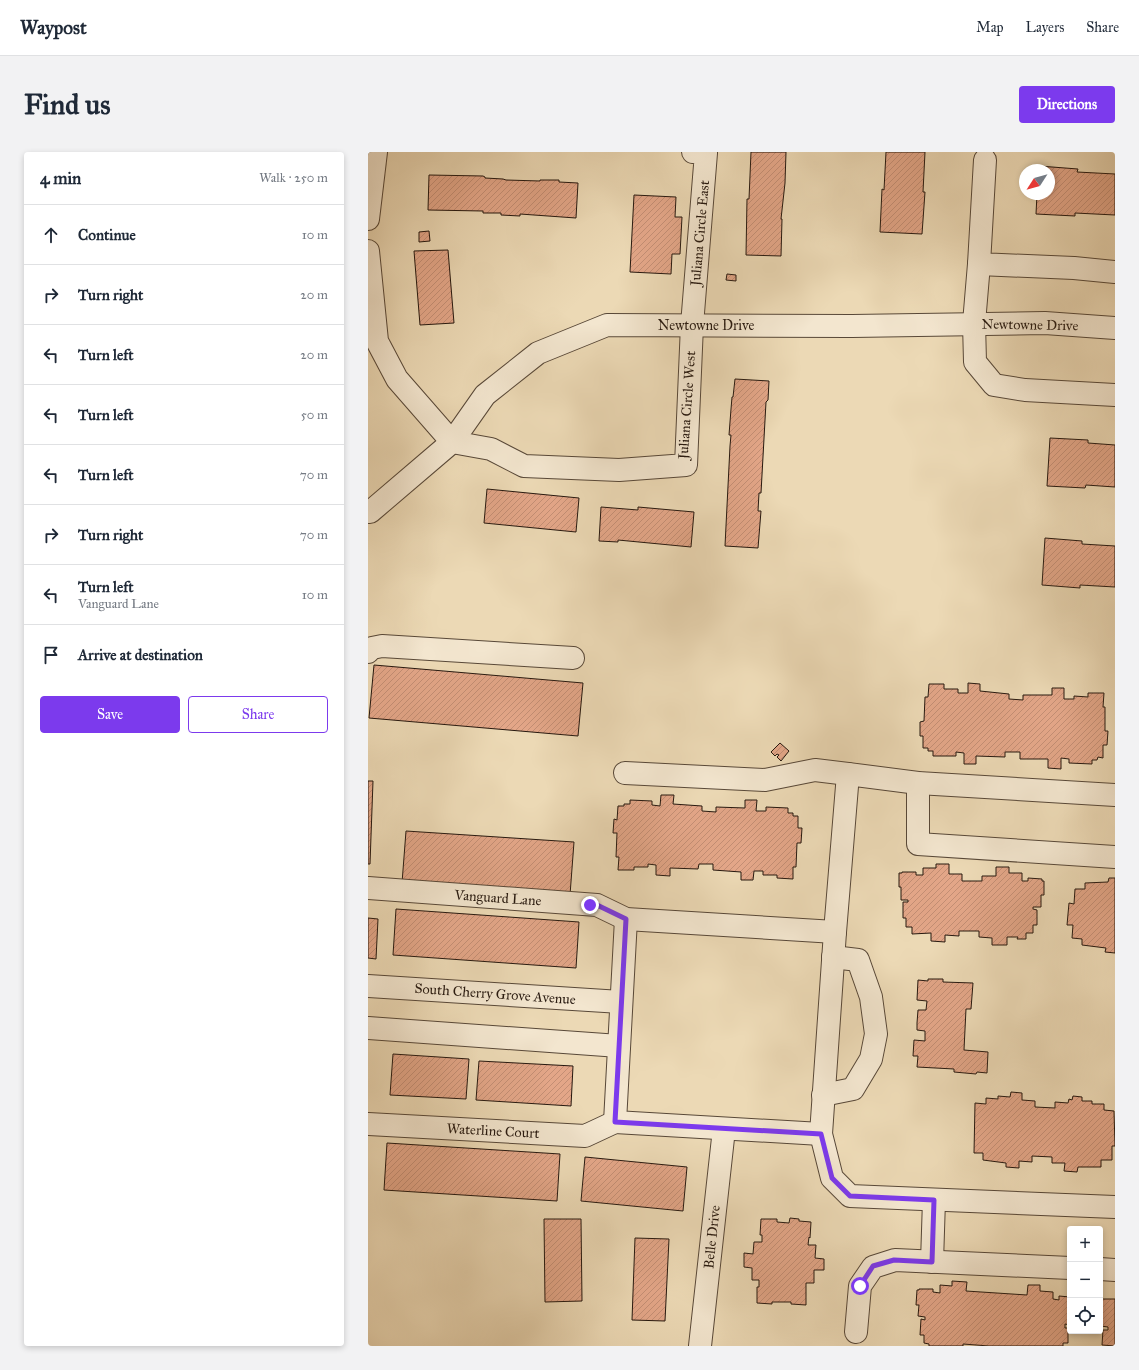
<!DOCTYPE html>
<meta charset="utf-8">
<style>
body{margin:0;font-family:"IM FELL Great Primer",serif;background:#f2f2f3;color:#1f2937}
.controls{position:absolute;right:12px;bottom:12px;display:grid;overflow:hidden;border-radius:4px;box-shadow:0 2px 6px #0003}
.controls button{width:36px;height:36px;display:grid;place-items:center;padding:0;border:0;border-bottom:1px solid #e0e1e3;background:#fff;color:#1f2937;font:20px sans-serif}
.compass{position:absolute;left:651px;top:12px;width:36px;height:36px;border-radius:50%;background:#fff;box-shadow:0 2px 6px #0003;rotate:234deg}
.stop{position:absolute;width:12px;height:12px;margin:-9px;border:3px solid #7c3aed;border-radius:50%;background:#fff}
.stop.end{background:#7c3aed;border-color:#fff;box-shadow:0 1px 4px #0008}
.list{margin:0;padding:0;list-style:none}
h2{display:flex;justify-content:space-between;align-items:center;height:52px;margin:0;padding:0 16px;font-size:17px}
h2 small{font-size:13px;font-weight:400;color:#747a83}
.list li{display:grid;grid-template-columns:26px 1fr auto;gap:12px;align-items:center;box-sizing:border-box;height:60px;padding:0 16px;border-top:1px solid #e0e1e3}
.list b{display:block;font-size:15px;white-space:nowrap}
.list p{margin:0;font-size:13px;white-space:nowrap;color:#747a83}
.list em{font-size:13px;font-style:normal;color:#747a83}
.actions{display:flex;gap:8px;padding:12px 16px}
.actions a{flex:1;padding:9px 0;border:1px solid #7c3aed;border-radius:4px;text-align:center;font-size:14px;color:#7c3aed}
.actions .main{background:#7c3aed;color:#fff}
.icon{flex:none;width:22px;height:22px;fill:none;stroke:currentColor;stroke-width:2;stroke-linecap:round;stroke-linejoin:round}
.map{position:relative;flex:none;width:747px;height:1194px;overflow:hidden;border-radius:4px}
header{display:flex;align-items:center;gap:24px;box-sizing:border-box;height:56px;padding:0 20px;background:#fff;border-bottom:1px solid #e0e1e3}
header strong{font-size:19px}
nav{display:flex;gap:22px;margin-inline-start:auto;font-size:14px}
.intro{display:flex;align-items:center;justify-content:space-between;box-sizing:border-box;height:96px;padding:0 24px}
h1{margin:0;font-size:28px}
.button{padding:10px 18px;border-radius:4px;background:#7c3aed;color:#fff;font-size:14px;font-weight:700}
main{display:flex;gap:24px;padding:0 24px}
aside{flex:1;background:#fff;border-radius:4px;box-shadow:0 2px 6px #0003}
.map>svg:first-child{display:block}
.building{fill:url(#building-hatch);stroke:#26180f}
.lines{fill:none;stroke-linecap:round;stroke-linejoin:round}
.minor-casing{stroke:#584838;stroke-width:24}
.minor{stroke:#f3e6cf;stroke-width:22}
.route{stroke:#7c3aed;stroke-width:5}
.labels{text-anchor:middle;dominant-baseline:central;stroke-width:3;stroke-linejoin:round;paint-order:stroke}
.street-label{font-size:14px;fill:#26180f;stroke:#f3e6cf}
</style>
<header>
<strong>Waypost</strong>
<nav><a>Map</a><a>Layers</a><a>Share</a></nav>
</header>
<div class="intro"><h1>Find us</h1><a class="button">Directions</a></div>
<main>
<aside>
<h2>4 min<small>Walk · 250 m</small></h2>
<ul class="list">
<li><svg class="icon" aria-label="ahead" viewBox="0 0 24 24"><path d="M12 20V5M6 11l6-6 6 6"/></svg><div><b>Continue</b></div><em>10 m</em></li>
<li><svg class="icon" aria-label="right" viewBox="0 0 24 24"><path d="M7 20v-9h11M14 6l5 5-5 5"/></svg><div><b>Turn right</b></div><em>20 m</em></li>
<li><svg class="icon" aria-label="left" viewBox="0 0 24 24"><path d="M17 20v-9H6M10 6l-5 5 5 5"/></svg><div><b>Turn left</b></div><em>20 m</em></li>
<li><svg class="icon" aria-label="left" viewBox="0 0 24 24"><path d="M17 20v-9H6M10 6l-5 5 5 5"/></svg><div><b>Turn left</b></div><em>50 m</em></li>
<li><svg class="icon" aria-label="left" viewBox="0 0 24 24"><path d="M17 20v-9H6M10 6l-5 5 5 5"/></svg><div><b>Turn left</b></div><em>70 m</em></li>
<li><svg class="icon" aria-label="right" viewBox="0 0 24 24"><path d="M7 20v-9h11M14 6l5 5-5 5"/></svg><div><b>Turn right</b></div><em>70 m</em></li>
<li><svg class="icon" aria-label="left" viewBox="0 0 24 24"><path d="M17 20v-9H6M10 6l-5 5 5 5"/></svg><div><b>Turn left</b><p>Vanguard Lane</p></div><em>10 m</em></li>
<li><svg class="icon" aria-label="arrive" viewBox="0 0 24 24"><path d="M6 21V4h12l-3 4 3 4H6"/></svg><div><b>Arrive at destination</b></div></li>
</ul>
<div class="actions"><a class="main">Save</a><a>Share</a></div>
</aside>
<div class="map">
<svg width="747" height="1194" viewBox="0 0 747 1194">
<defs>
<pattern id="building-hatch" width="6" height="6" patternUnits="userSpaceOnUse"><rect width="6" height="6" fill="#e3a688"/><path d="M-1 1l2-2M0 6l6-6M5 7l2-2" fill="none" stroke="#c38e74"/></pattern>
</defs>
<rect width="100%" height="100%" fill="#ecd9b5"/>
<filter id="stains"><feTurbulence type="fractalNoise" baseFrequency=".005" numOctaves="4"/><feColorMatrix values="0 0 0 0 .2 0 0 0 0 .09 0 0 0 0 .02 0 0 0 .5 -.17"/></filter>
<radialGradient id="worn" r=".72"><stop offset=".6" stop-color="#630" stop-opacity="0"/><stop offset="1" stop-color="#630" stop-opacity=".3"/></radialGradient>
<g class="building">
<path d="M383,0H418L417,31L413,67H414L413,104L378,103L379,47H381Z"/>
<path d="M518,0H557L555,40H557L554,82L512,80L514,37L516,38Z"/>
<path d="M671,14L710,17L709,20L747,22V63L707,61V64L668,62L669,42H681V18H671Z"/>
<path d="M61,23L115,24L117,25V26L135,27L138,28L172,29V28H191V30L210,31L208,66L152,62V64L133,63V61H115V59L60,58Z"/>
<path d="M266,43L308,45L307,65H314L312,102H304L303,122L262,120Z"/>
<path d="M61,79L62,89L51,90V80Z"/>
<path d="M80,98L86,171L52,173L46,99Z"/>
<path d="M359,122L368,123V129L358,128Z"/>
<path d="M367,227L401,229L400,248L398,250L393,341H391L390,359H393L390,396L357,394L362,294L363,283H361L363,257L364,245H365Z"/>
<path d="M682,286L720,288V291L747,293V335L718,333L717,336L679,334Z"/>
<path d="M119,337L211,346L208,380L116,371Z"/>
<path d="M233,355L270,358V355L326,360L323,395L250,388V390L231,389Z"/>
<path d="M677,386L714,389V392L747,394V435L712,433V436L674,433Z"/>
<path d="M6,513L215,531L210,584L1,566Z"/>
<path d="M600,531L612,532V539L641,542V547L655,548V543H684V536H696V547H706V544L720,545V541H736L735,555H737V579H740L739,593H735V606L730,605L729,608H724V612L701,611V607L693,606V617L680,616V607H652V600H637V605L608,604V612H596V601L588,600V604H565V599H560V596H555V584H552V570L556,569L557,545H560L561,532H576V537H590V541H600Z"/>
<path d="M412,591L421,599L413,609L409,605L411,603L409,602L407,604L403,600Z"/>
<path d="M0,629H5L2,712H0Z"/>
<path d="M293,643H306L305,652L334,654V659L348,660V655L377,656V648H389L388,659H398V655L420,656V661H425V664H430V676H434L433,691H429L428,715H425V727L409,726V723H395V719H386L385,728H373V720L345,718V712H331L330,717L302,716V724L288,723V713L280,712V715H266V718H250L251,705H248L249,681H245L246,667L249,668L250,654H256V652H262V648L284,649V653L292,654Z"/>
<path d="M38,679L206,690L202,743L34,731Z"/>
<path d="M568,712H581V722H594V729H614V724H628V715H641V721H654V729H660V726L674,727V729H676V743H673V755H665V757L669,758V773H665V781H658V787H649L650,785H639V793H624V786L611,785V779H591V784L577,783V790L563,789V781L544,782V775H538V766H535V750H540V748H533V735H531V721H534V720H548V723H555V716H568Z"/>
<path d="M741,726H747V801L737,800L738,796L714,793V787L704,786L705,773H699L701,751L706,752L707,737H717V731L740,730Z"/>
<path d="M28,757L211,770L208,816L25,803Z"/>
<path d="M0,766L10,767L8,807L0,806Z"/>
<path d="M560,827H575V830L605,831L603,857H598L596,898L620,900L619,921L609,920L608,922L586,920V917L549,915L550,904H545L546,888L557,889V879L549,878V871L550,858H558L559,849L549,848L550,828L560,829Z"/>
<path d="M25,902L101,907L98,947L22,943Z"/>
<path d="M111,909L205,914L203,954L108,948Z"/>
<path d="M643,940L654,941V948L667,949V955L687,956V950L700,951L701,947L704,948L705,944L714,945V949H724V952H736V958L746,959L747,994H744V1008H733V1015H710L709,1020L696,1019L697,1011H684V1005L664,1004V1010L651,1009V1016L638,1015V1011L615,1008V1001H606L607,951L618,952V946L630,947V944L642,945Z"/>
<path d="M19,991L192,1002L189,1049L16,1038Z"/>
<path d="M217,1005L319,1015L315,1059L213,1049Z"/>
<path d="M422,1066L431,1067V1069L443,1070L442,1086L441,1085L440,1093H448L447,1106L456,1107V1118H446V1131H438V1153L423,1152V1150H404V1152L389,1151V1135H391V1128H384V1116L376,1115V1101L385,1102L386,1090H394V1083H392L393,1067H409V1070L421,1071Z"/>
<path d="M176,1067H213L214,1149L177,1150Z"/>
<path d="M267,1086L301,1087L297,1169L264,1168Z"/>
<path d="M584,1129L599,1130L598,1139L659,1143L660,1133H672V1139L685,1140V1147L691,1148V1144L702,1145V1173L697,1172V1176H700V1191H695V1194H621L595,1192V1194H561V1192L556,1191V1183H552L553,1167L557,1168V1165L550,1164L551,1153H548L549,1138H551V1137H565V1140L572,1141V1133L584,1134Z"/>
<path d="M733,1147H747V1194L734,1193L735,1178H740V1175L733,1174L732,1148Z"/>
</g>
<g class="lines">
<g class="minor-casing">
<g id="minor">
<path d="M617,8L611,112L706,116L747,120"/>
<path d="M0,67L8,0"/>
<path d="M0,99L9,189L29,227L84,290L123,297L156,314L251,318L318,313L324,173L338,1L325,0"/>
<path d="M611,112L606,171L607,210L626,233L657,238L747,243"/>
<path d="M0,360H2L84,290L117,243L170,201L239,173L484,174L677,171L747,176"/>
<path d="M0,500L4,496L14,494L205,506"/>
<path d="M257,621L397,628L447,618L480,622"/>
<path d="M550,631V692L747,705"/>
<path d="M747,643L550,631L480,622L467,780L453,982L464,1026L482,1044L747,1055"/>
<path d="M0,736L229,753L258,767L467,780"/>
<path d="M258,767L247,970L453,982"/>
<path d="M0,834L253,850"/>
<path d="M0,876L251,894"/>
<path d="M455,943L485,937L503,907L508,882L503,845L490,808L465,805"/>
<path d="M0,972L217,984L247,970"/>
<path d="M564,1110L566,1048"/>
<path d="M732,1117L747,1118"/>
<path d="M488,1180L492,1134L505,1115L527,1108L702,1116"/>
<path d="M332,1194L356,977"/>
</g>
</g>
<use href="#minor" class="minor"/>
</g>
<g class="lines">
<path class="route" d="M222,753H229L258,767L247,970L453,982L464,1026L482,1044L566,1048L564,1110L526,1108L505,1114L492,1134"/>
</g>
<g class="labels">
<g class="street-label">
<text transform="translate(332 81) rotate(-85)">Juliana Circle East</text>
<text x="338" y="173">Newtowne Drive</text>
<text transform="translate(662 173) rotate(1)">Newtowne Drive</text>
<text transform="translate(319 253) rotate(-86)">Juliana Circle West</text>
<text transform="translate(130 746) rotate(4)">Vanguard Lane</text>
<text transform="translate(127 842) rotate(4)">South Cherry Grove Avenue</text>
<text transform="translate(125 979) rotate(3)">Waterline Court</text>
<text transform="translate(344 1085) rotate(-84)">Belle Drive</text>
</g>
</g>
<rect width="100%" height="100%" filter="url(#stains)"/>
<rect width="100%" height="100%" fill="url(#worn)"/>
</svg>
<div class="controls">
<button>+</button>
<button>−</button>
<button><svg class="icon" aria-label="locate" viewBox="0 0 24 24"><circle cx="12" cy="12" r="6"/><path d="M12 2v4M12 18v4M2 12h4M18 12h4"/></svg></button>
</div>
<svg class="compass" viewBox="-18 -18 36 36"><path d="M0-13l5 13h-10z" fill="#e53935"/><path d="M0 13l5-13h-10z" fill="#747a83"/></svg>
<div class="stop" style="left:492px;top:1134px"></div>
<div class="stop end" style="left:222px;top:753px"></div>
</div>
</main>
